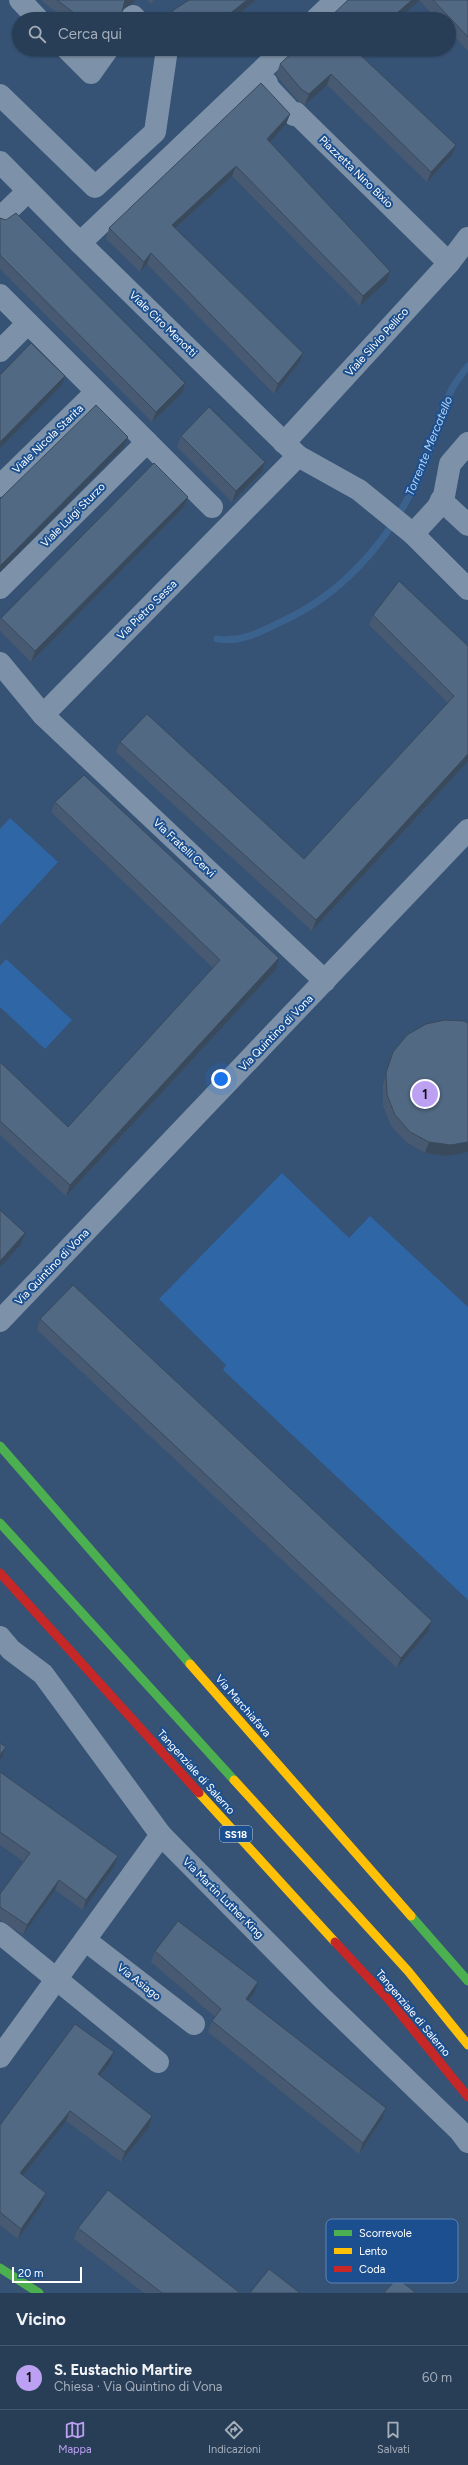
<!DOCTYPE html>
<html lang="it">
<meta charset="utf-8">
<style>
body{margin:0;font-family:Figtree,sans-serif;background:#30455d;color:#f1f3f6}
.scale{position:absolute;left:12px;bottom:10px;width:70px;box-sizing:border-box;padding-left:4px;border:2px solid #fff;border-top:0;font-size:11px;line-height:14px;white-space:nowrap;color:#fff;-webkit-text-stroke:3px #1b4f8f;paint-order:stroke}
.you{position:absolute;left:221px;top:1079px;width:14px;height:14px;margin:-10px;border:3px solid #fff;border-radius:50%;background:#1a73e8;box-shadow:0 0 0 6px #1a73e833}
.badge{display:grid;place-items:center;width:26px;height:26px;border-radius:50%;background:#bca0f2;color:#111;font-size:13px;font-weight:700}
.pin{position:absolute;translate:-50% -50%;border:2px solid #fff;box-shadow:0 1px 4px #0006}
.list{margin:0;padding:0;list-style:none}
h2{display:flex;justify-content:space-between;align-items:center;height:52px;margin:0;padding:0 16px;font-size:17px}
h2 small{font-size:13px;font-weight:400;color:#a5aeba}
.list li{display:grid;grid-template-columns:26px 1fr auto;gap:12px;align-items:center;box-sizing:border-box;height:64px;padding:0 16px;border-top:1px solid #44576d}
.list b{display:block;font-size:15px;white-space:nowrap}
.list p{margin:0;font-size:13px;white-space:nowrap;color:#a5aeba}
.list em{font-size:13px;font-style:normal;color:#a5aeba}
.icon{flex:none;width:22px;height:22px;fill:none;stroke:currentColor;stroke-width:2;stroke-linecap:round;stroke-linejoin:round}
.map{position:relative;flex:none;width:468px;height:2293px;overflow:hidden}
.search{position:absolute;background:#283e57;box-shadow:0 1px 3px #0004;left:12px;right:12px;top:12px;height:44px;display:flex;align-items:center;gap:10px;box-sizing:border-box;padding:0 14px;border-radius:22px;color:#a5aeba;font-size:15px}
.sheet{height:116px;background:#283e57}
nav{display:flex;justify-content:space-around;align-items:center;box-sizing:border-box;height:56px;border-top:1px solid #44576d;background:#283e57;font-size:11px;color:#a5aeba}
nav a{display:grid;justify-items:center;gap:2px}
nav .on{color:#bca0f2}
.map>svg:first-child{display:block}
.green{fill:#2f66a5}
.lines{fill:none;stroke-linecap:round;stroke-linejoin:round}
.stream{stroke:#3b618d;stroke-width:7}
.street{stroke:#7d92a8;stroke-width:22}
.fast{stroke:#4caf50;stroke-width:9}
.slow{stroke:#ffc107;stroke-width:9}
.jam{stroke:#c62828;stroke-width:9}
.wall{fill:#475a72}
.shaded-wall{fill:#394a5c}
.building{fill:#526984;stroke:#394a5c}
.labels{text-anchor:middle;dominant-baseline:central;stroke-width:4;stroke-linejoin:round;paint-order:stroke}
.shield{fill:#1b4f8f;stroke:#bbcadd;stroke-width:1}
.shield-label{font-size:10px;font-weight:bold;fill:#fff}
.street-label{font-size:11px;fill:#fff;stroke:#1b4f8f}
.water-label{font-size:12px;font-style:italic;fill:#b5d3f5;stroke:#1b4f8f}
.key{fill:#1b4f8f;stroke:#5f84b1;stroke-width:1}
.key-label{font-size:11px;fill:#fff}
</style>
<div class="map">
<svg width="468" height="2293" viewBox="0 0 468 2293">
<rect width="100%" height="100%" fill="#365274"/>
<g class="green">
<path d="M10,818L58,862L0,925V829Z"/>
<path d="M6,959L72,1020L45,1049L0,1007V966Z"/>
<path d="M282,1173L349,1238L370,1216L468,1307V1600L223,1370L226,1365L159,1299Z"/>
</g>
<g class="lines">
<path class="stream" d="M217,639C242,643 262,631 285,620C353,588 400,526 427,457C435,435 441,412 451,391C455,382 462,374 468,366"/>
<g class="street">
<path d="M20,0L38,19"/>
<path d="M130,19L133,16L136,19"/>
<path d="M316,19L336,0"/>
<path d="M67,49L91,73L108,49"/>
<path d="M267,83L266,85L294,115L296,113L449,263"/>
<path d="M0,95L95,187L155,132L167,49"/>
<path d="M0,162L80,243L298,456L359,490L413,534L468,589"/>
<path d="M0,218L28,191"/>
<path d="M80,243L284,49"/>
<path d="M0,295L212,507"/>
<path d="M0,351L28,323"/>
<path d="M284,443L449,263L468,238"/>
<path d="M0,486L96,392"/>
<path d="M441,500L468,525"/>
<path d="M413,534L437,508L444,496L450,464L468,443"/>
<path d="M0,588L147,442"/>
<path d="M0,663L43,715L298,456"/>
<path d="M43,715L325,981"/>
<path d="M0,1321L468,830"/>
<path d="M0,1637L11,1650L43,1674L161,1835L322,1998L459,2130L468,2142"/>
<path d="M0,1933L158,2062"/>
<path d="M85,1940L194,2024"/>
<path d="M0,2057L161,1835"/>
</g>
<g class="fast">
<path d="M0,1446L190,1664"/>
<path d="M0,1523L234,1780"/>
<path d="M411,1916L468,1981"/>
<path d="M0,2268L39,2293"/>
</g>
<g class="slow">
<path d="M190,1664L411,1916"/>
<path d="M234,1780L408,1971L468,2045"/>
<path d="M199,1793L335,1942"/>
</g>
<g class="jam">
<path d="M0,1573L199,1793"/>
<path d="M335,1942L389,2000L468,2097"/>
</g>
</g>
<g class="wall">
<path d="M42,0H135L132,4L122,10L119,19H65L42,1Z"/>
<path d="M147,0H154L151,4Z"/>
<path d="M256,0L232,19H169L172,11Z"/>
<path d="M348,0H468V51L449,31V19H437L419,0Z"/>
<path d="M296,49H364L359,54L452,155L427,182L327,85L305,105L298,101L276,75L280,64Z"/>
<path d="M290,114L286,124L270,142L390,271L387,281L360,306L232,176L176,228L299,363L274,394L147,264L140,272L106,239L109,228Z"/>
<path d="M0,218L6,220L185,383L182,393L152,422L0,269Z"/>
<path d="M181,436L265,462L261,473L232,502L177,447Z"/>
<path d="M188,497L184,507L31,662L0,631V619L1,618Z"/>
<path d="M373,615L468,646V761L312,931L116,752L120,742L304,859L448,703L369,625Z"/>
<path d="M55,802L276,969L66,1196L0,1135V1062L68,1127L213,968L51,812Z"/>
<path d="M468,1023V1152L447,1156L425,1153L406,1142L391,1126L383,1105V1084L393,1052Z"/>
<path d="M40,1319L428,1632L397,1668L37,1330Z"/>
<path d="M0,1772L118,1856L114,1867L83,1910L55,1890L23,1935L0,1920V1894L23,1861L0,1845Z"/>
<path d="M155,1951L254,1993L248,2001L382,2119L359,2154L208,2032L212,2021L215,2017L151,1962Z"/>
<path d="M114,2052L110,2063L101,2076L152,2116L149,2127L121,2162L66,2121L23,2175L46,2193L42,2204L18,2239L0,2225V2125Z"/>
<path d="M78,2228L240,2293H144L74,2239Z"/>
</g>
<g class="shaded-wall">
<path d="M125,0H135L132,4L121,10Z"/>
<path d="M247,0H256L232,19H223Z"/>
<path d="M412,0H420L398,19H390Z"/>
<path d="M122,12L119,19H116Z"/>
<path d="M356,49H364L352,60L355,50Z"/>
<path d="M331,74L327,85L305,105L309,94Z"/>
<path d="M290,114L286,124L263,150L267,139Z"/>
<path d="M456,145L452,155L427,182L431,172Z"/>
<path d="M236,166L232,176L168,235L172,225Z"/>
<path d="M151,253L147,264L140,272L144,262Z"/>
<path d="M390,271L387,281L360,306L363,296Z"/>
<path d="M303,353L299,363L274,394L278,384Z"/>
<path d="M65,376L61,386L0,448V442Z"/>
<path d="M185,383L182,393L152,422L156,412Z"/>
<path d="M128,437L124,447L0,572V566Z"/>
<path d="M265,462L261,473L232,502L236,491Z"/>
<path d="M188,497L184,507L31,662L35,651Z"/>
<path d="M468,754V761L312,931L316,920Z"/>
<path d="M279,958L276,969L66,1196L70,1185Z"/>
<path d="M429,1142H468V1152L447,1156L425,1153Z"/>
<path d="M25,1233L21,1244L0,1267V1261Z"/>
<path d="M432,1621L428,1632L397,1668L401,1658Z"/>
<path d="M6,1747L2,1757L0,1760V1755Z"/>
<path d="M118,1856L114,1867L83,1910L86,1900Z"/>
<path d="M59,1880L55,1890L23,1935L27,1925Z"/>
<path d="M258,1982L254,1993L242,2009L246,1999Z"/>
<path d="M114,2052L110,2063L94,2084L98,2074Z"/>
<path d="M386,2108L382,2119L359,2154L363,2143Z"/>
<path d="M70,2111L66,2121L16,2184L20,2173Z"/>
<path d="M152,2116L149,2127L121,2162L125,2152Z"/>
<path d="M46,2193L42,2204L18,2239L21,2229Z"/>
</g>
<g class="building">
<path d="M57,0H125L122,12L116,19H82Z"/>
<path d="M189,0H247L223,19H180L172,11Z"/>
<path d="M348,0H412L390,19H328Z"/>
<path d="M433,0H468V37Z"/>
<path d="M296,49H356L355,50L456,145L431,172L331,74L309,94L302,90L280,64Z"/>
<path d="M261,83L290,114L267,139L390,271L363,296L236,166L172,225L303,353L278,384L151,253L144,262L109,228Z"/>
<path d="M16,213L185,383L156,412L0,255V218L6,220Z"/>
<path d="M31,343L65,376L0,442V375Z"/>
<path d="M96,405L128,437L0,566V499Z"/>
<path d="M209,407L265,462L236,491L181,436Z"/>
<path d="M154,463L188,497L35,651L1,618Z"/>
<path d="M399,581L468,646V754L316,920L120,742L147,714L304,859L454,696L373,615Z"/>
<path d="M84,775L279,958L70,1185L0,1121V1062L68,1127L220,960L55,802Z"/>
<path d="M445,1020L464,1021L468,1023V1142L451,1145L429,1142L410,1132L395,1115L387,1095L386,1073L393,1052L407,1035L426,1024Z"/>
<path d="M0,1210L25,1233L0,1261Z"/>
<path d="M73,1285L432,1621L401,1658L40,1319Z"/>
<path d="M0,1743L6,1747L0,1755Z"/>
<path d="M0,1772L118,1856L86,1900L59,1880L27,1925L0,1907V1894L30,1853L0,1832Z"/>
<path d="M178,1921L258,1982L246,1999L386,2108L363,2143L212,2021L221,2009L155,1951Z"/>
<path d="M75,2024L114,2052L98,2074L152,2116L125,2152L70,2111L20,2173L46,2193L21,2229L0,2212V2125Z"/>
<path d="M108,2190L240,2293H162L78,2228Z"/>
<path d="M269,2269L300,2293H250Z"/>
<path d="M397,2278L416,2293H384Z"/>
</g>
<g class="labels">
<rect class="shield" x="220" y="1826" width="32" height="16" rx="3"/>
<g class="shield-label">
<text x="236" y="1834">SS18</text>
</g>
<g class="street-label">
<text transform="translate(356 172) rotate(44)">Piazzetta Nino Bixio</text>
<text transform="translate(163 324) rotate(44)">Viale Ciro Menotti</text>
<text transform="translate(377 342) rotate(-48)">Viale Silvio Pellico</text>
<text transform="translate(48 439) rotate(-44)">Viale Nicola Starita</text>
<text transform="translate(73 515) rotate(-45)">Viale Luigi Sturzo</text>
<text transform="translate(147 610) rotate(-45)">Via Pietro Sessa</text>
<text transform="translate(184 848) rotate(43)">Via Fratelli Cervi</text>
<text transform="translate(276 1033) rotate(-46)">Via Quintino di Vona</text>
<text transform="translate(52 1267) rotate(-46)">Via Quintino di Vona</text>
<text transform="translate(243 1706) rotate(49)">Via Marchiafava</text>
<text transform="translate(196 1772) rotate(48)">Tangenziale di Salerno</text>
<text transform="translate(223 1898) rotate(45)">Via Martin Luther King</text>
<text transform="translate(139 1982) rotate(38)">Via Asiago</text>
<text transform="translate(413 2013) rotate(50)">Tangenziale di Salerno</text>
</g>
<g class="water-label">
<text transform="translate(429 446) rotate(-68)">Torrente Mercatello</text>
</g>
</g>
<rect x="326" y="2219" width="132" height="64" rx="6" class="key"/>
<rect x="334" y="2230" width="18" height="6" fill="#4caf50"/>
<rect x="334" y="2248" width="18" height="6" fill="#ffc107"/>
<rect x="334" y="2266" width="18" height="6" fill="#c62828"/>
<g class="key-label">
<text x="359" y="2237">Scorrevole</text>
<text x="359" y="2255">Lento</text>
<text x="359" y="2273">Coda</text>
</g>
</svg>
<div class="scale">20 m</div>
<div class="you"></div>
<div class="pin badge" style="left:425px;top:1094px">1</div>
<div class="search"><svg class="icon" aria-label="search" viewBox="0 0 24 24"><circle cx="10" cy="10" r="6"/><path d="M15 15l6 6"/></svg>Cerca qui</div>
</div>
<section class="sheet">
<h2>Vicino<small></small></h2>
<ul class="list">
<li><span class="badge">1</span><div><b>S. Eustachio Martire</b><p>Chiesa · Via Quintino di Vona</p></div><em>60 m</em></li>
</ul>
</section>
<nav>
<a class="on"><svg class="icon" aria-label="map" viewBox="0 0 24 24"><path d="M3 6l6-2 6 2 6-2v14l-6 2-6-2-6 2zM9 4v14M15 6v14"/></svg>Mappa</a>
<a><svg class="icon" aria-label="directions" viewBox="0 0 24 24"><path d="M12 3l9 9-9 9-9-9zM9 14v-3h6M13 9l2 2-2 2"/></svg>Indicazioni</a>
<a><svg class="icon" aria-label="saved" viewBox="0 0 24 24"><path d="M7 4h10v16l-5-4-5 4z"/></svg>Salvati</a>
</nav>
